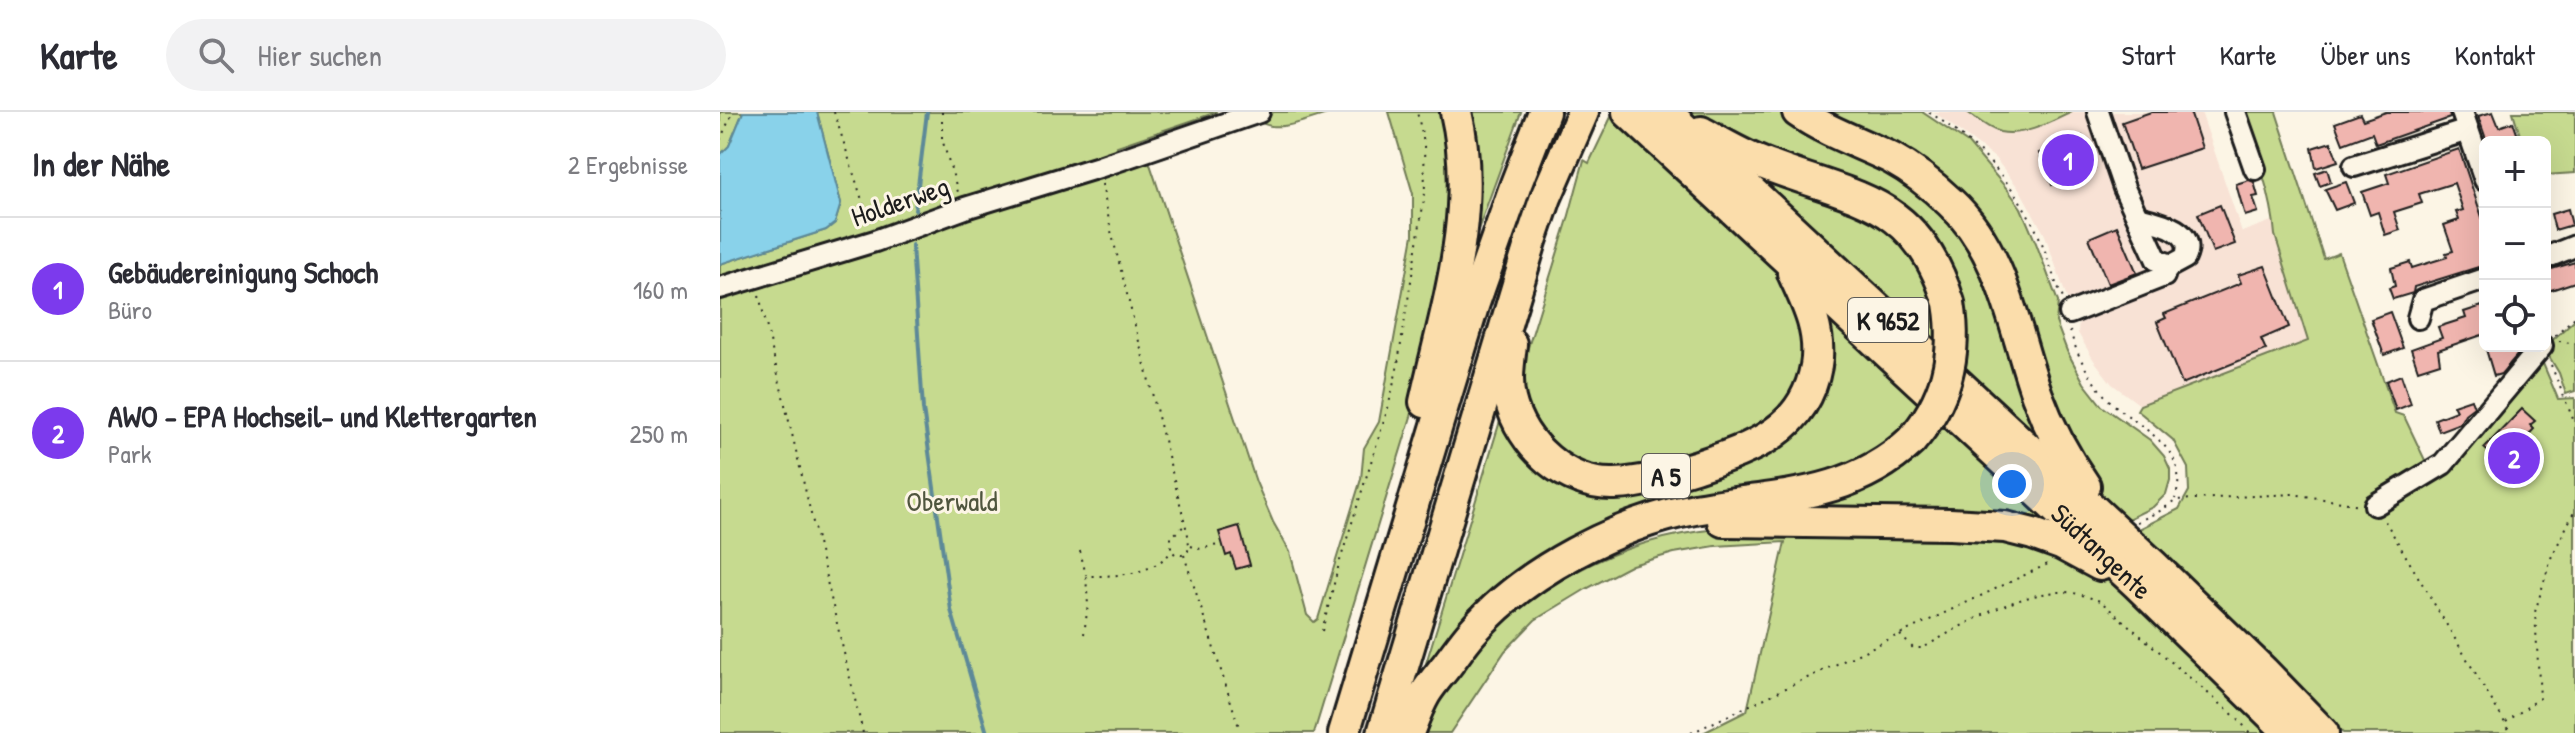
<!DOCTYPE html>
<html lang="de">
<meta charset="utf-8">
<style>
body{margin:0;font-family:"Patrick Hand",sans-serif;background:#f2f2f3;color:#2b2b33}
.controls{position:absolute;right:24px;top:24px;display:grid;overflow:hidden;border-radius:12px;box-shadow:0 8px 32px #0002}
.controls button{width:72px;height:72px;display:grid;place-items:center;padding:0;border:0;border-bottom:2px solid #e1e1e2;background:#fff;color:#2b2b33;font:40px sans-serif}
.you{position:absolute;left:1292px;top:372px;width:28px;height:28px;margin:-20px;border:6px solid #fff;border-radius:50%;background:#1a73e8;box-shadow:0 0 0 12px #1a73e833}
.badge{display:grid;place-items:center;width:52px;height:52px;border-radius:50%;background:#7c3aed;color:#fff;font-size:26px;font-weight:700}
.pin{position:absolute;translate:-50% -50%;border:4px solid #fff;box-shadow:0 2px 8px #0006}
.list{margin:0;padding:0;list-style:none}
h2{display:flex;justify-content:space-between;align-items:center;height:104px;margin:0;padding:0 32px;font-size:34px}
h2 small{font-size:26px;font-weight:400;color:#7c7c81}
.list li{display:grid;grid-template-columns:52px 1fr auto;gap:24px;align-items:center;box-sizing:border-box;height:144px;padding:0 32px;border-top:2px solid #e1e1e2}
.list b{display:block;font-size:30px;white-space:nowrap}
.list p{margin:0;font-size:26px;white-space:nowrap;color:#7c7c81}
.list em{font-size:26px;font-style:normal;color:#7c7c81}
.icon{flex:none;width:44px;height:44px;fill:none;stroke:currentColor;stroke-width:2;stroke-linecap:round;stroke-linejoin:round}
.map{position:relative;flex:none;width:1855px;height:621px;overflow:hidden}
header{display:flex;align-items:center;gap:48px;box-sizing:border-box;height:112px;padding:0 40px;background:#fff;border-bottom:2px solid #e1e1e2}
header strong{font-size:38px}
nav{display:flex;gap:44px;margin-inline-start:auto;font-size:28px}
.search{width:560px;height:72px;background:#f2f2f3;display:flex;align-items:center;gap:20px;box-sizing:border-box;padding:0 28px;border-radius:44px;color:#7c7c81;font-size:30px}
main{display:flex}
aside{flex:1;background:#fff}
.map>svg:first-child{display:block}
.built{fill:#f8e2d5}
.green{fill:#c6da8f;stroke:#717b56;stroke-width:2}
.water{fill:#89d2ea;stroke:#5d8998;stroke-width:2}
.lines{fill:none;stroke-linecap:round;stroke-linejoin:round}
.stream{stroke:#5d8998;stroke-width:4}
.building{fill:#f0b5af;stroke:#1c1c1c;stroke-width:2}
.minor-casing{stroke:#1c1c1c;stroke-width:26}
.highway-casing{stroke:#1c1c1c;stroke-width:36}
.path{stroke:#1c1c1c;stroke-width:2;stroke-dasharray:2 6;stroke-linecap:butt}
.minor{stroke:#fcf5e5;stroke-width:20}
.highway{stroke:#fbddab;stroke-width:30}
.highway-bridge-casing{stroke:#1c1c1c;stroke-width:36;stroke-linecap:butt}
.highway-bridge{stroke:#fbddab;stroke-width:30}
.labels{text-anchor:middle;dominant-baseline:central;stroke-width:6;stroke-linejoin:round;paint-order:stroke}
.shield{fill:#fcf5e5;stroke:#5f5d58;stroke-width:2}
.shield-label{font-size:26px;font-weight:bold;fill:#1c1c1c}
.street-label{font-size:28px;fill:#1c1c1c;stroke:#fcf5e5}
.park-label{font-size:28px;fill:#4f553e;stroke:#fcf5e5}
</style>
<header>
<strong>Karte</strong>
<div class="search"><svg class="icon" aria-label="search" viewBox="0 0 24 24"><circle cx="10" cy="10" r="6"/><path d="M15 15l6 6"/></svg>Hier suchen</div>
<nav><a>Start</a><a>Karte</a><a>Über uns</a><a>Kontakt</a></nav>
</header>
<main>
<aside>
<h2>In der Nähe<small>2 Ergebnisse</small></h2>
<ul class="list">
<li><span class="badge">1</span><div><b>Gebäudereinigung Schoch</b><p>Büro</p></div><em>160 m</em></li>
<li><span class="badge">2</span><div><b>AWO - EPA Hochseil- und Klettergarten</b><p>Park</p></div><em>250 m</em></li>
</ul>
</aside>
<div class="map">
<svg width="1855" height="621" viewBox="0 0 1855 621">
<rect width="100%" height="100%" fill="#fcf5e5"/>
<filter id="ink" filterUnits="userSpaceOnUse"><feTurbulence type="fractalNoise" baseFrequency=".0125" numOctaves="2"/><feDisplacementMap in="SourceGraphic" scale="16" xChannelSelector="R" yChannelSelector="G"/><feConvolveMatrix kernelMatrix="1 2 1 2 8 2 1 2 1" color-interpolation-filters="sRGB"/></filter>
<g filter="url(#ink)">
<path class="built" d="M1214,0H1481L1522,120L1554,108L1555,123L1588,229L1420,293L1392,272L1373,247L1358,221L1359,206L1350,195L1325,123L1300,78L1275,46Z"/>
<g class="green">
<path d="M0,0H23L9,34L0,43Z"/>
<path d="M97,0H497L397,34L403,50L427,43L536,370L553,410L570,440L587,503L594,510L598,507L641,367L644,336L659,310L693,123V82L669,0H727L735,86L697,285L594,621H0V152L106,118L115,111L121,91Z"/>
<path d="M554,0H615C591,5 556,25 536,7Z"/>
<path d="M744,0H801L744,156Z"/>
<path d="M969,0H1065L1147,42L1246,117L1339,348L1243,260L1246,213L1137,69L1059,44L998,21Z"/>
<path d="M1090,0H1202L1248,31L1288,78L1301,96L1316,131L1338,190L1336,210L1347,239L1364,271L1382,294L1430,328L1444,344L1450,357V368L1446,382L1433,395L1406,408L1374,375L1359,356L1264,121Z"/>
<path d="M1247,0H1352C1331,10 1304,25 1280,20C1268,17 1257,7 1247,0Z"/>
<path d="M1520,0H1556L1604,147L1619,141L1675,301L1684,304L1712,363L1819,242L1838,287L1855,286V621H1623L1551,545L1417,418L1459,397L1469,379L1468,356L1453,328L1417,298L1420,293L1588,229L1555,123C1552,80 1535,39 1520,0Z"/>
<path d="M1793,0H1855V61L1825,63V30H1802Z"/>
<path d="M892,3L1067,170L1090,248L1054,315L910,365L850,352L806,304L801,258L848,107L864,48L869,51Z"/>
<path d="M1022,51L1163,103L1216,175L1222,240Z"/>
<path d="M1097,195L1204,294L1183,323L1114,366L910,406L703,561L784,296L886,379L1079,307Z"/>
<path d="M1855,207V279L1846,282L1839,261L1824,236Z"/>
<path d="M1223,312L1352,429L1062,399C1131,387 1181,371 1223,312Z"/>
<path d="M998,417L1279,422L1378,460L1429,504L1550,621H983L1027,599L1065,430L995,434L954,441L912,453L866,477L815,508L785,539L730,621H699C711,601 722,577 736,558C800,479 897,426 998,417Z"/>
</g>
<path class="water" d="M23,0H97L121,91L115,111L106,118L0,152V43L9,34Z"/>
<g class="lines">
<g class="stream">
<path d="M195,98L207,0"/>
<path d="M192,133L203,297L231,498L267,621"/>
</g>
</g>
<g class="building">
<path d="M1431,0H1470L1482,36L1418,57L1402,10Z"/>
<path d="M1666,0H1729L1730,6L1656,32L1652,21L1623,32L1615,11L1640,2L1643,8Z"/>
<path d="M1773,0L1779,15L1793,10L1800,30H1767L1758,4Z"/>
<path d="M1362,24L1375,56L1332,73L1319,41Z"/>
<path d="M1611,30L1618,49L1596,56L1592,36Z"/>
<path d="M1739,37L1765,114V153L1694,175L1693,181L1673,187L1669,176L1675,174L1671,156L1690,150L1692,156L1727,145L1726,141L1733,139L1724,113L1739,108L1736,100L1743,98L1734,71L1699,82L1702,91L1674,100L1680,118L1665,123L1658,100L1650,103L1642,80L1669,71L1666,62Z"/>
<path d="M1607,57L1611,70L1600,74L1595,61Z"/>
<path d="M1529,68L1534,70L1538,84L1533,85L1538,100L1525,104L1516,72Z"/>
<path d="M1626,70L1634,91L1615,98L1605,77Z"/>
<path d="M1500,93L1515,132L1493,140L1478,102Z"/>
<path d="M1848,97L1852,113L1835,118L1831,102Z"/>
<path d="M1397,114L1417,161L1388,172L1369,126Z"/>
<path d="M1855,150V170L1825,180V159Z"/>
<path d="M1545,154L1569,215L1541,227L1546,238L1462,272L1437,210L1446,206L1444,202L1521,171L1518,163Z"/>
<path d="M1762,194L1765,205V222L1718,238L1720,251L1698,258L1691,237L1722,226L1718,215L1746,206L1744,200Z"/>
<path d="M1670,200L1683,236L1664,243L1651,207Z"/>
<path d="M1765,234H1805L1781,262L1774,264Z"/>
<path d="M1681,263L1691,292L1676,298L1666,269Z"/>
<path d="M1751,287L1754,295L1745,302L1740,311L1719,319L1715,307L1736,299L1733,293Z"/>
<path d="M1802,297L1815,309L1810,313L1814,317L1794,338L1805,344L1798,356L1779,346L1777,348L1764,336Z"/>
<path d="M519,414L530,453L516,457L511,442L506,444L499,420Z"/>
</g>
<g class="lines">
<g class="minor-casing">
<g id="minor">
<path d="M1378,0L1404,76L1437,148L1452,153L1465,146C1478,118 1438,110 1418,105"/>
<path d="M1515,0L1535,57"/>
<path d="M1742,0L1765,68"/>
<path d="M1634,54L1748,18"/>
<path d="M1825,146L1855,134"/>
<path d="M0,176L155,129L245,96L379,55L539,0"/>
<path d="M1350,201L1444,164L1447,153"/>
<path d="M1698,206L1703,188L1765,167"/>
<path d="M1655,393L1723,352L1822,234"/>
</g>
</g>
<g class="highway-casing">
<g id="highway">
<path id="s1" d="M908,0L1417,472L1570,621"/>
<path d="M946,0L1433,453L1543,559L1603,621"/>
<path d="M1078,0C1107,20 1140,31 1171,46C1193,58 1212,73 1230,90C1283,138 1294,218 1317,283C1329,316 1345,345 1365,374"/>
<path d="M981,20C1001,31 1021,43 1042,51C1131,87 1196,83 1229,191"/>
<path d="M791,232C789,250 786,269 790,287C801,333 846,374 895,372C924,371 952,362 978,354C1033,336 1085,318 1096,254C1102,220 1087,191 1073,161"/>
<path d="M705,290C726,196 759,97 736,0"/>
<path d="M1003,409L1230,412L1285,415L1313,422L1341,432L1380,453"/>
<path d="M624,621L754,191L796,72L824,0"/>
<path d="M663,621L811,129L826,85L863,0"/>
<path d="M688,621C693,608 698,594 705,582C711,572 720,562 727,553C736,541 744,529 753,519C804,460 898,411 975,397C1053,383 1129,387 1191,329"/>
</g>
</g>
<g class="path">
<path d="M114,0L150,113"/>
<path d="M222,0V27L238,80"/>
<path d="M1209,0C1258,32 1298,74 1321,129C1329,147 1333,168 1343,186"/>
<path d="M0,28L13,0"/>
<path d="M382,72L391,119L469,427L468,439L462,443L455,442L451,438V425L464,414"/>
<path d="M39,183L143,621"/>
<path d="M1350,219C1357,243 1369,266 1386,285C1415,316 1473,333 1455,387"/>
<path d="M1835,223L1855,205"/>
<path d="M1839,229L1855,232"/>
<path d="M1831,253L1855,312"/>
<path d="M1665,409L1791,621"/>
<path d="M1417,410L1442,398L1455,388L1573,382L1640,393"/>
<path d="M471,434L478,437L498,433"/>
<path d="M360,439L366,463"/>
<path d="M464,443L519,615"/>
<path d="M602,519L619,452L668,296L677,257L705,81L704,31L697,0"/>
<path d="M364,522L368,493L366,464C396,464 430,464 451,440"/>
<path d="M1180,523L1193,536H1203C1242,513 1298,480 1343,480C1356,480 1368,485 1380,489L1517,606L1530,621"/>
<path d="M1786,610L1820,586L1815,500L1831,446L1855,398"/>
<path d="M971,621L1328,452"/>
</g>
<use href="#minor" class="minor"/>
<use href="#highway" class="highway"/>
<g class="highway-bridge-casing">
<path id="highway-bridge" d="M1191,329C1226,289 1238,244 1229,191"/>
</g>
<use href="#highway-bridge" class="highway-bridge"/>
</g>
</g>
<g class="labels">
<g class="shield">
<rect x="1128" y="186" width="80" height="44" rx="6"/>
<rect x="922" y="342" width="48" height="44" rx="6"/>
</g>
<g class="shield-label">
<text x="1168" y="208">K 9652</text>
<text x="946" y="364">A 5</text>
</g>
<g class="street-label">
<text transform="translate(180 89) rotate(-19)">Holderweg</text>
<text stroke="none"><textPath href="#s1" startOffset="646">Südtangente</textPath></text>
</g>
<g class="park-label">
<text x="232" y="389">Oberwald</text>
</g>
</g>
</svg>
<div class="controls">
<button>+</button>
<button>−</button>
<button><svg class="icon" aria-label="locate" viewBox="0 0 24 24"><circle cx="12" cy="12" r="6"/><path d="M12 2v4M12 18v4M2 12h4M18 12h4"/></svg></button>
</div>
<div class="you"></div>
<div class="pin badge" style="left:1348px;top:48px">1</div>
<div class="pin badge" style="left:1794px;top:346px">2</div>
</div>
</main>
